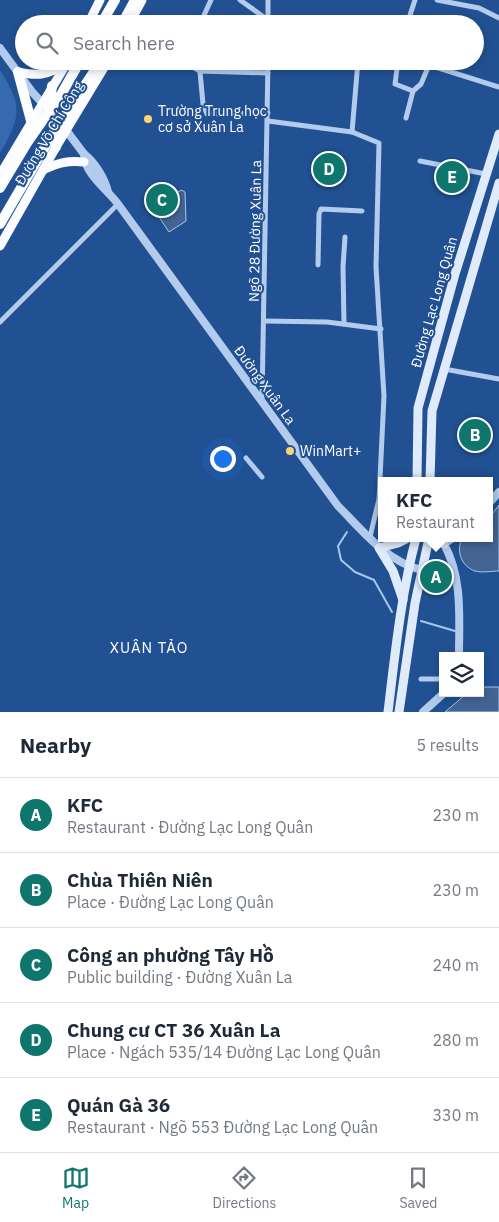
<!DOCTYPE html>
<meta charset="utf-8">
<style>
body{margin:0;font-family:"IBM Plex Sans",sans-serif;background:#f6f6f7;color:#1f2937}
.controls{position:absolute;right:15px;bottom:15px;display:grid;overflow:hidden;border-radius:0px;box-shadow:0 2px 8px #0003}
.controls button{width:45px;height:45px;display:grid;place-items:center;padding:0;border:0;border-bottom:1px solid #e0e1e3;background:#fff;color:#1f2937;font:25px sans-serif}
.you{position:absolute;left:222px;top:458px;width:18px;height:18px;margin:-12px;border:4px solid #fff;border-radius:50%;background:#1a73e8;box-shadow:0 0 0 8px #1a73e833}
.badge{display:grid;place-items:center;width:32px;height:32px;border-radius:50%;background:#0f766e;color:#fff;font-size:16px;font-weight:700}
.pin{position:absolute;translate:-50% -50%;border:2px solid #fff;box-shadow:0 1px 5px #0006}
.popup{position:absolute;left:378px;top:477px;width:115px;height:65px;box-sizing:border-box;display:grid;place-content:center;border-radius:0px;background:#fff;filter:drop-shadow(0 1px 4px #0005);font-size:16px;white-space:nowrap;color:#747a83}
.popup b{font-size:19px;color:#1f2937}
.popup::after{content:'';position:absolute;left:50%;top:100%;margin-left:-10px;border:10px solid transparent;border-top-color:#fff}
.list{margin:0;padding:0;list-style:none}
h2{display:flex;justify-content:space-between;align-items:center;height:65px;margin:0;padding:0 20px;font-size:21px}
h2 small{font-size:16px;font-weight:400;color:#747a83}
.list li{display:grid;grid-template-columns:32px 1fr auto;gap:15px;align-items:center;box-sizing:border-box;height:75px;padding:0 20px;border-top:1px solid #e0e1e3}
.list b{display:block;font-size:19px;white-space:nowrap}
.list p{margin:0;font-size:16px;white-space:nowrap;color:#747a83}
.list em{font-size:16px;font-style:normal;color:#747a83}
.icon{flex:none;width:28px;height:28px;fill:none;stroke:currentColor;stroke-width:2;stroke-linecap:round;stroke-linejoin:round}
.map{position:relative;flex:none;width:499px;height:712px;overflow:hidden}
.search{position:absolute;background:#fff;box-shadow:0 2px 8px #0003;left:15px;right:15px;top:15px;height:55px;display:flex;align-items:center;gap:12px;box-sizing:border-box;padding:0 18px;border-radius:28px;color:#747a83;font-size:19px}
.sheet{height:440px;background:#fff}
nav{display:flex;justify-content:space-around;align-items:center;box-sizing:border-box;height:70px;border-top:1px solid #e0e1e3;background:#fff;font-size:14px;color:#747a83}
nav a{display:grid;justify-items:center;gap:2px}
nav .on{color:#0f766e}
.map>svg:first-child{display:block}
.green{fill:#356aaf}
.water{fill:#436493;stroke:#a7c7ee}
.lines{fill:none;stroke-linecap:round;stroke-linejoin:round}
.stream{stroke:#a7c7ee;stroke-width:2}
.minor{stroke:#b3cced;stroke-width:5}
.tertiary{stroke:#b3cced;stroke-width:8}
.secondary{stroke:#dfeafa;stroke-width:9}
.primary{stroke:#fafcff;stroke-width:9}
.trunk{stroke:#fcfeff;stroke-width:10}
.poi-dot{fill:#f9d575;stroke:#215192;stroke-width:2}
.labels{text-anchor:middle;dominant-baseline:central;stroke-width:4;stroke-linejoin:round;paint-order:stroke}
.poi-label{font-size:14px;fill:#fff;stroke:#215192;text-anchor:start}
.street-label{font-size:14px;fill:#fff;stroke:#215192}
.neighbourhood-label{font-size:15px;letter-spacing:1px;fill:#fff;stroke:#215192}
</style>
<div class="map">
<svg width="499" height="712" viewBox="0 0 499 712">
<rect width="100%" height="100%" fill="#215192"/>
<path class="green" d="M0,70C23,106 21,117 0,153Z"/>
<g class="water">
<path d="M181,190L185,192L186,221L169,232L153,208Z"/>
<path d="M499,505V571C492,571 482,573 475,571C461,566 456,551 462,538H490V517Z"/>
<path d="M485,687H499V712H445L465,695L480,693V691Z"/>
</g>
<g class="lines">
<g class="stream">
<path d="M347,532L338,546L341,560L355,572L374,580L392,612"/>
<path d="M421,621L455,631"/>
</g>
<g class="minor">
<path d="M240,0L268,20L280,24"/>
<path d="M268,0V22"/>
<path d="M437,0L479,8L499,18"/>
<path d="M203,18L214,24"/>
<path d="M200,24L211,0"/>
<path d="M407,24L415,0"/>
<path d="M182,61L200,71L268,73"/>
<path d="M199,61L203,104L207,114L268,113"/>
<path d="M398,61L395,84L413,91"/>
<path d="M409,61L429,65L499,87"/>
<path d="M406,118L413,91L421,84L429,65"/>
<path d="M268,121L352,132L379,143L376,267L384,396L379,499L370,537"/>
<path d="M352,132L358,61"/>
<path d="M420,161L486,174"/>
<path d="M318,265L319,214L321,209L362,211"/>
<path d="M264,321L327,322L381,329"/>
<path d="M0,322L118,204"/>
<path d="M344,324L343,267L345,237"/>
<path d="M444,369L499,379"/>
<path d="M262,401L268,61"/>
<path d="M246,458L262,477"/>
<path d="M421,679H443"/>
</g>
<g class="tertiary">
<path d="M0,48L33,93L60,122L84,154C95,162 105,179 108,192"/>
<path d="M84,154C85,175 107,189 118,204L338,506C363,531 385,560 421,570"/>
<path d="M490,502L499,492"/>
<path d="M453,538L444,544C463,579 459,617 459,656"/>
<path d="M423,712L444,693"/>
</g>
<g class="secondary">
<path d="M417,481L418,408L455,274L499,134"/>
<path d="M430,481L432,411L499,183"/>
<path d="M440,538L444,544"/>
<path d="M403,600L393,571L379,548L398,543L408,538"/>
<path d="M388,712C395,654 401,595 416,538"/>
<path d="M399,712L415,603L429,538"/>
</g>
<g class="primary">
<path d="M88,24L100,0"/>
<path d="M129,24L142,0"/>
<path d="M18,72C36,76 48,76 63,64"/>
<path d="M43,170C58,163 68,160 84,162"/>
<path d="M0,175L68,61"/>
<path d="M0,246L56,147L108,61"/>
</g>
<g class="trunk">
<path d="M101,24L115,0"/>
<path d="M122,24L135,0"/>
<path d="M18,72L34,132"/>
<path d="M49,111L52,86"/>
<path d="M56,147L59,128"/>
<path d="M0,188L27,143L62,93L80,61"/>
<path d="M0,224L52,135L101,61"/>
</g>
</g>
<g class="poi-dot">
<circle cx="148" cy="119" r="5"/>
<circle cx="290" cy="451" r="5"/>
</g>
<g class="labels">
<g class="poi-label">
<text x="158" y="111">Trường Trung học<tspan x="158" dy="16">cơ sở Xuân La</tspan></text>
<text x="300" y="451">WinMart+</text>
</g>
<g class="street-label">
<text transform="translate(49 133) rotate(-59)">Đường Võ Chí Công</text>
<text transform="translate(255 231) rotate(-89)">Ngõ 28 Đường Xuân La</text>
<text transform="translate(434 302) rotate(-74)">Đường Lạc Long Quân</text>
<text transform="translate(265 385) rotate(54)">Đường Xuân La</text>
</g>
<g class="neighbourhood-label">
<text x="149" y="647">XUÂN TẢO</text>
</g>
</g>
</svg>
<div class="controls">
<button><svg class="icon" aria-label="layers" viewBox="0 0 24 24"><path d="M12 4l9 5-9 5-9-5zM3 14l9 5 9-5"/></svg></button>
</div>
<div class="you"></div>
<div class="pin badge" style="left:436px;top:577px">A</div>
<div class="popup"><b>KFC</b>Restaurant</div>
<div class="pin badge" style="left:475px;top:435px">B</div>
<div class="pin badge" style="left:162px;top:200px">C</div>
<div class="pin badge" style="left:329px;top:169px">D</div>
<div class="pin badge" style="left:452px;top:177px">E</div>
<div class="search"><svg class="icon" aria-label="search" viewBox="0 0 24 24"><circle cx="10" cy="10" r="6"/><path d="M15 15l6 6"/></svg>Search here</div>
</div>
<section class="sheet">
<h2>Nearby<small>5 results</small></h2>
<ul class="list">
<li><span class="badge">A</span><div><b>KFC</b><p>Restaurant · Đường Lạc Long Quân</p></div><em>230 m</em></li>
<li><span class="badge">B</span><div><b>Chùa Thiên Niên</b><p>Place · Đường Lạc Long Quân</p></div><em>230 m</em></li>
<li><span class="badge">C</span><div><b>Công an phường Tây Hồ</b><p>Public building · Đường Xuân La</p></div><em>240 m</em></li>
<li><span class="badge">D</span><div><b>Chung cư CT 36 Xuân La</b><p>Place · Ngách 535/14 Đường Lạc Long Quân</p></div><em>280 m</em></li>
<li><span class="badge">E</span><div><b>Quán Gà 36</b><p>Restaurant · Ngõ 553 Đường Lạc Long Quân</p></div><em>330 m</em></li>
</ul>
</section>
<nav>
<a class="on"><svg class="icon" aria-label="map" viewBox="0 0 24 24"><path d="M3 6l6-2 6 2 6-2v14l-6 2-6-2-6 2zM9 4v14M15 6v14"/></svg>Map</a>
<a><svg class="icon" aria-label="directions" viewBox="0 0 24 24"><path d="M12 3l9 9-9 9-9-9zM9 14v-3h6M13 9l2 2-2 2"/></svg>Directions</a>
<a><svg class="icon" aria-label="saved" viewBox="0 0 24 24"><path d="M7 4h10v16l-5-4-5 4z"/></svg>Saved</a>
</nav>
